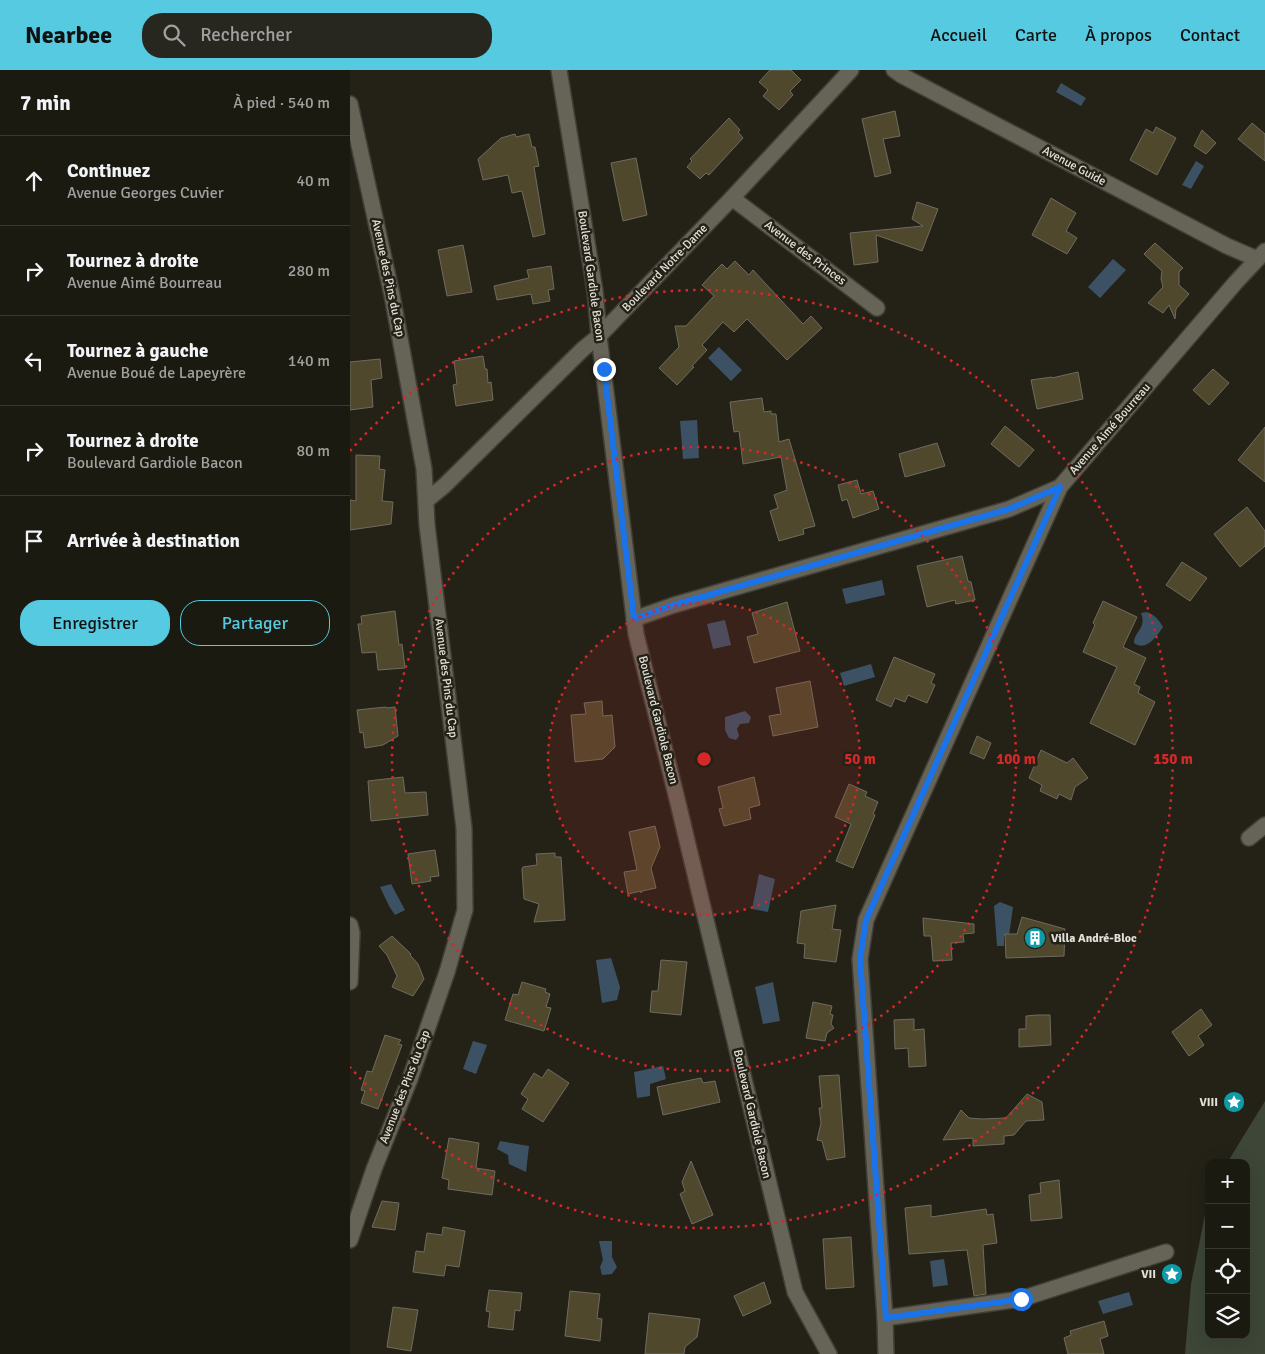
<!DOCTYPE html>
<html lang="fr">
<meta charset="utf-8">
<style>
body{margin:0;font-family:Signika,sans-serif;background:#28271f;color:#f1f3f6}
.controls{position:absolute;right:15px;bottom:15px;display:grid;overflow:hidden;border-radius:10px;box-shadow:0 5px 20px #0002}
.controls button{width:45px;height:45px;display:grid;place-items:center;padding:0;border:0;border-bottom:1px solid #393831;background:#1b1a11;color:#f1f3f6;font:25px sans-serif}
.stop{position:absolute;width:15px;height:15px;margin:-11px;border:4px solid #1a73e8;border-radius:50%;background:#fff}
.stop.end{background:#1a73e8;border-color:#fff;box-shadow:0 1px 5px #0008}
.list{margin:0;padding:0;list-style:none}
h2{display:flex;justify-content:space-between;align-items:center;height:65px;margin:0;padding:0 20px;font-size:21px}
h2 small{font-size:16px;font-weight:400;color:#a0a19f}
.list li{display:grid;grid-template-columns:32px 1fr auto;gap:15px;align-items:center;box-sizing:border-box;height:90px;padding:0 20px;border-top:1px solid #393831}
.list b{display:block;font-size:19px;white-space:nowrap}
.list p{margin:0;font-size:16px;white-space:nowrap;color:#a0a19f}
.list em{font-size:16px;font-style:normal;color:#a0a19f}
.actions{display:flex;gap:10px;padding:15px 20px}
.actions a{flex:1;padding:11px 0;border:1px solid #55cae0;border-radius:20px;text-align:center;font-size:18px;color:#55cae0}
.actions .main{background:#55cae0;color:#111}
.icon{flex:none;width:28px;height:28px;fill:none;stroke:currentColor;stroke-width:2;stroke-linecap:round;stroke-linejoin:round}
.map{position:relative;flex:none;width:915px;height:1284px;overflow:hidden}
header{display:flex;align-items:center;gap:30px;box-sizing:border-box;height:70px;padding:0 25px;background:#55cae0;color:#111}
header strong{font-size:24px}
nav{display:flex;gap:28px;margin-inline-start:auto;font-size:18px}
.search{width:350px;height:45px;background:#28271f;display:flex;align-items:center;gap:12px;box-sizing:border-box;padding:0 18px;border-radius:20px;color:#a0a19f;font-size:19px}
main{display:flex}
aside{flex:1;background:#1b1a11}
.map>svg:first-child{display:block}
.green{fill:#3d4637}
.water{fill:#3c5164}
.building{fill:#4f482d;stroke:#6f6b60}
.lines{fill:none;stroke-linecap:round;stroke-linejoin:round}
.minor-casing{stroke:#413e37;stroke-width:18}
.minor{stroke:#666357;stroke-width:15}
.route{stroke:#1a73e8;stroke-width:6}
.ring{fill:none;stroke:#d62828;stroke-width:2.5;stroke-dasharray:2.5 5}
.labels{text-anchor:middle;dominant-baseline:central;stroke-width:5;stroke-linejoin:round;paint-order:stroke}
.street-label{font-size:12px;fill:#e3e1da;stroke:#242217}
.poi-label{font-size:12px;font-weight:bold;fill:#e3e1da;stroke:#242217;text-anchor:end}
.centre{fill:#d62828;stroke:#242217;stroke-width:2.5}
.ring-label{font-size:15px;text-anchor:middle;font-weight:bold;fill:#d62828;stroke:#242217;stroke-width:5;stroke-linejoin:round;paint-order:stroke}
</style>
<header>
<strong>Nearbee</strong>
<div class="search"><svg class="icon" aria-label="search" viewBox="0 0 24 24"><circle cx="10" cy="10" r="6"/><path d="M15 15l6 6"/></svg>Rechercher</div>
<nav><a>Accueil</a><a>Carte</a><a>À propos</a><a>Contact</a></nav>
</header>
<main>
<aside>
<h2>7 min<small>À pied · 540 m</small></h2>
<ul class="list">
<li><svg class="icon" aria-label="ahead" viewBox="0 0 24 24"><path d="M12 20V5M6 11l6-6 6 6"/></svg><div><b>Continuez</b><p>Avenue Georges Cuvier</p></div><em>40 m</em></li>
<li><svg class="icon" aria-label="right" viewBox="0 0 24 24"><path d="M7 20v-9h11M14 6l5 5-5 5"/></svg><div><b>Tournez à droite</b><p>Avenue Aimé Bourreau</p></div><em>280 m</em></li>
<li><svg class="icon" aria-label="left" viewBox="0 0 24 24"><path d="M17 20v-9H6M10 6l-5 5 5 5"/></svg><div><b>Tournez à gauche</b><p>Avenue Boué de Lapeyrère</p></div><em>140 m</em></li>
<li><svg class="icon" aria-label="right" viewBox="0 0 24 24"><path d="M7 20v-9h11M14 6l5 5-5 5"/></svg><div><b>Tournez à droite</b><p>Boulevard Gardiole Bacon</p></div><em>80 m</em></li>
<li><svg class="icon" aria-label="arrive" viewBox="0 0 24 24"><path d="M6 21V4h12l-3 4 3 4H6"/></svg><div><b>Arrivée à destination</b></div></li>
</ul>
<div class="actions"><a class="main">Enregistrer</a><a>Partager</a></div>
</aside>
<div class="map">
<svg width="915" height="1284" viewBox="0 0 915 1284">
<rect width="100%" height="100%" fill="#242217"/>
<path class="green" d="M915,1031V1284H835L841,1214L859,1125V1265H896V1093H877Z"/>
<g class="water">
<path d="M711,13L736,28L731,36L706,22Z"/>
<path d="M846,91L854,96L841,119L832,115Z"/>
<path d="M763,189L776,200L750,228L738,217Z"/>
<path d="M369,277L392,300L381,311L358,288Z"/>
<path d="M347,350L349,388L333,389L330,351Z"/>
<path d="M532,510L535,525L496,534L492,519Z"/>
<path d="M797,542C805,545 809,550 813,557C807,566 796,582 784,573C784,561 797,559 791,543Z"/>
<path d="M375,550L381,575L363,579L357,554Z"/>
<path d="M521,594L525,607L494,616L490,603Z"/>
<path d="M395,641L401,647L399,653L390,654L387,659L389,666L386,670L379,668L375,660V647Z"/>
<path d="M409,804L425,809L418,842L402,839Z"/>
<path d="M41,814L55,840L45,845L39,836L30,817Z"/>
<path d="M650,832L663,837L659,866H654V876H647L644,836Z"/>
<path d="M261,888L270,917L267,930L252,933L246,890Z"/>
<path d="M423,912L430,951L413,954L405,917Z"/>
<path d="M123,971L137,975L126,1004L113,999Z"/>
<path d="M313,996L316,1009L300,1014V1026L287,1028L284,1002Z"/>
<path d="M150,1071L179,1076L176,1102L159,1094L158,1085L147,1079Z"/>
<path d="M249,1171H262V1187L267,1197L262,1204L252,1205L250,1197L253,1190Z"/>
<path d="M594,1189L598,1215L583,1217L580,1191Z"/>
<path d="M779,1222L783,1235L753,1244L748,1231Z"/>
</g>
<g class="building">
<path d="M420,0H441L451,10L440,21L443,25L429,40L413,26L418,20L409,12Z"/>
<path d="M545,41L550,66L533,69L541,103L525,107L512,49Z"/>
<path d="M379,48L390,60L388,62L393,68L359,105L356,103L350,109L337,97L342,91L340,89Z"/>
<path d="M902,53L915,64V91L888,69Z"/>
<path d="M806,57L826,68L807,105L780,90L796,59L803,63Z"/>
<path d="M852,60L866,73L856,84L844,76Z"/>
<path d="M165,64L166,67L179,64L182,77H185L189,96L184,97L195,164L183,167L172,121L162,123L158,105L133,110L128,89L151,68Z"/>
<path d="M286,88L297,145L273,151L261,93Z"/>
<path d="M701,128L726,143L716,161L727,168L717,184L682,165Z"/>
<path d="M567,132L588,139L572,181L526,165L528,192L504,195L500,163L573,156L562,149Z"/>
<path d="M805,173L833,198L829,202V215L839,224L826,239L825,249L819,235L813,243L798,233L813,217L811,209L812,201L794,184Z"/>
<path d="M113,175L122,222L97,226L88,180Z"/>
<path d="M385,191L399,205L403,200L453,254L461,246L472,258L437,290L397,249L384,262L373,252L352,275L357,280L342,296L344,297L327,315L309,298L329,277L325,256H336L364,226L352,215L365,201L372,194L377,199Z"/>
<path d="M201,196L204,219L198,220L200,231L183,234L181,224L147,230L144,216L179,208L177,200Z"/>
<path d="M133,286L135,299H137L138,313L141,312L143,330L106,336L103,315L107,314L104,291Z"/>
<path d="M30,289L32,308L21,310L23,337L0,340V292Z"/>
<path d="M863,299L879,313L859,335L843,320Z"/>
<path d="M728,302L733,329L687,339L681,310L702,307V308Z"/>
<path d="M412,328L414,342L421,341V344H426L429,372L439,369L465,456L453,459L454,464L429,471L420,441L428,438L424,425L437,420L431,387L393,394L389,361L384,362L380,332Z"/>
<path d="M655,356L684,380L669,397L641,374Z"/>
<path d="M915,357V412L888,390Z"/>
<path d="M587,373L595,396L555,407L549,384Z"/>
<path d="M6,385L30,386L29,399L35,400L32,431L43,432L41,454L0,460V430L6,431Z"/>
<path d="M507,410L511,424L523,421L529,439L503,448L497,429L492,431L488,415Z"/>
<path d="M897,437L915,461V476L890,497L864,464Z"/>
<path d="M612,486L618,511L621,512L625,530L606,534L605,530L577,537L567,496Z"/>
<path d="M832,492L857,508L840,531L816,515Z"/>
<path d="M753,531L787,547L773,577L796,588L784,614L790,617L788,623L805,632L785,675L740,653L767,597L733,582L745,555L743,553Z"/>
<path d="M437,532L450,581L404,593L397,567L408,564L402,543Z"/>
<path d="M45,541L49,575L52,574L55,598L28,600L26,582L12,583L8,554H12L11,546Z"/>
<path d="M544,587L585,604L581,613L585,615L577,633L558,625L555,632L545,628L541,637L526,630Z"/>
<path d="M460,611L468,657L423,666L419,646L431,644L426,618Z"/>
<path d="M252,631L253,646L262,645L265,677L253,689L225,692L221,645L236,644L234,633Z"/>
<path d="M36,637V638L45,637L48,666L33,675L15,678L13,662L10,663L7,640Z"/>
<path d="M627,666L641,673L634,689L620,683Z"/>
<path d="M691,680L717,693L723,688L738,708L725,717L721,730L709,724L707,729L690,721L692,715L679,708Z"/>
<path d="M53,707L55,723L76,722L78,745L21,751L18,711Z"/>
<path d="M404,707L410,735L399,738L401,749L374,756L369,739L373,738L368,717Z"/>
<path d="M499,714L517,722L515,726L528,732L523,744L525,745L503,798L486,791L501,754L485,747Z"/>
<path d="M305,756L310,777L301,798L306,818L292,821L291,823V821L278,824L274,802L287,800L279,762Z"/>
<path d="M85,780L89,806L80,807L81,811L62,814L58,784Z"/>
<path d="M205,783V787H211L215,850L184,852L189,834L174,829L172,799L173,797L187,795L186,784Z"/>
<path d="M486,835L482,859L491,860L486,892L454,888L455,874L447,873L451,841Z"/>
<path d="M672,847L715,859L714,886L656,888L655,864H667Z"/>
<path d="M573,848L624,854V863L613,864L614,872L601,873L602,890L583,891L581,866H574Z"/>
<path d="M42,866L61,884L60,885L68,894L74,909L63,926L42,917L47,906L37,885L29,876Z"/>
<path d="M311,890L337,892L331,945L300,942L302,921H308Z"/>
<path d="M172,912L196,919L195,922L200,924L196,937L201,938L194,961L155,950L163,924L168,925Z"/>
<path d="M463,932L482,936L480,944L483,945L481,954L484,958L477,963L475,971L456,968Z"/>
<path d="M851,939L862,955L848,966L854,975L839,986L822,962Z"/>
<path d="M687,945H700L701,975L669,977V959H676V946Z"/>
<path d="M564,949V960L574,959L576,996L559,997L558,978L545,979L544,950Z"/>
<path d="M35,965L51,970L48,974L52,975L28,1039L11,1033L15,1021L11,1020L17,1001L22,1002Z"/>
<path d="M198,999L219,1013L193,1052L172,1039L178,1029L171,1024L184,1003L192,1008Z"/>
<path d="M489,1005L495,1087L477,1090L472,1071L467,1070L471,1053L469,1038H472L469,1006Z"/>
<path d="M351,1008L353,1013L365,1011L370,1032L313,1045L307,1017Z"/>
<path d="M677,1024L692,1032L694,1050L676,1051L664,1065L654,1066V1074L623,1076V1068L593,1070L611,1040L619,1048L632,1049L656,1048Z"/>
<path d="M99,1068L129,1073L126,1098L145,1101L142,1125L98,1119L99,1110L92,1108Z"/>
<path d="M341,1091L363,1145L342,1154L330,1124L335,1121L332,1112Z"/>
<path d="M709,1110L712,1148L681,1151L679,1125L691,1123L690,1113Z"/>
<path d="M32,1131L49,1133L45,1160L22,1157Z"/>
<path d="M581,1135V1147L636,1139L637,1145L643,1144L647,1173L633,1175L636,1224L624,1226L617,1180L559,1184L555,1138Z"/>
<path d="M93,1157L115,1161L109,1197L96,1195L94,1206L63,1202L66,1181L74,1182L77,1163L92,1165Z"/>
<path d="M501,1167L504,1217L476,1219L473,1169Z"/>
<path d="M414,1212L421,1233L393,1246L384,1226Z"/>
<path d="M139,1220L172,1223L170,1241L165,1240L163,1260L138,1257L140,1242L136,1241Z"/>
<path d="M220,1221L250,1224L247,1248L252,1249L250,1271L215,1266Z"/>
<path d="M43,1237L68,1240L61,1281L37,1277Z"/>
<path d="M299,1243L350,1249L347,1267L335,1277L334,1284H295Z"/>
<path d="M754,1251L758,1266L750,1269L754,1284H718L714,1268L721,1265L720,1261Z"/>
</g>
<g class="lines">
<g class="minor-casing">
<g id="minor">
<path d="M209,0L245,221L249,266L286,564L328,733L445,1222L479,1284"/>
<path d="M544,0L551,5L877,176L907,189"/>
<path d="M0,34L42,225L74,399L77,455L114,758L115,840L97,902L60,1009L24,1099L0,1170"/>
<path d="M382,128L527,238"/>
<path d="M77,430L94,416L233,279L249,266L382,128L501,0"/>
<path d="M284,549L324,535L659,439L710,417"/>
<path d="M899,768L915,755"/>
<path d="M0,855L2,863L0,912"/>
<path d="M535,1248L671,1229L816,1182"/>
<path d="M536,1284L535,1248L510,889L516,850L710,417L886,212L915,181"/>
</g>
</g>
<use href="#minor" class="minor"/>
</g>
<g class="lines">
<path class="route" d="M254,299L284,549L324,535L659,439L710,417L516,850L510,889L536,1248L671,1229"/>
</g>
<circle cx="354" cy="689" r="156" fill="#d62828" fill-opacity=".12"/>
<g class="ring">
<circle cx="354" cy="689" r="156"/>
<circle cx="354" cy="689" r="312"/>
<path d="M0 381A469 469 0 1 1 0 997"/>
</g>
<defs>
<g id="building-disc" transform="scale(1.125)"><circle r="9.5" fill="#0f9aa8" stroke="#242217"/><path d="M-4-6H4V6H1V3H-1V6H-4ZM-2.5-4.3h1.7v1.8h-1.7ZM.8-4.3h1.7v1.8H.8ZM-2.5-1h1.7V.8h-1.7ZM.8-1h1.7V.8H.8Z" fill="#fff"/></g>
<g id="sight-disc" transform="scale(1.125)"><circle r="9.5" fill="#0f9aa8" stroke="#242217"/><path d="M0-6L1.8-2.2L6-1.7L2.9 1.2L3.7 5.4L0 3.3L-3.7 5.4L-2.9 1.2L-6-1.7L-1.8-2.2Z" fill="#fff"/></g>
</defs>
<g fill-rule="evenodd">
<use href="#building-disc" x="685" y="868"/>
<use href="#sight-disc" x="884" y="1032"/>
<use href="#sight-disc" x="822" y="1204"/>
</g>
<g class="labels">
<g class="street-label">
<text transform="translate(724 96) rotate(28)">Avenue Guide</text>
<text transform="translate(455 183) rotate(37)">Avenue des Princes</text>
<text transform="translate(315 198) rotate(-46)">Boulevard Notre-Dame</text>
<text transform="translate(241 206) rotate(82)">Boulevard Gardiole Bacon</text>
<text transform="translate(38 208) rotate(78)">Avenue des Pins du Cap</text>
<text transform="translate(760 359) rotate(-49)">Avenue Aimé Bourreau</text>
<text transform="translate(96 608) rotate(83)">Avenue des Pins du Cap</text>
<text transform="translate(308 650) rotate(76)">Boulevard Gardiole Bacon</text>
<text transform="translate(55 1017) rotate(-69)">Avenue des Pins du Cap</text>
<text transform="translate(402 1044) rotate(77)">Boulevard Gardiole Bacon</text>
</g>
<g class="poi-label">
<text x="701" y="868" text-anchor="start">Villa André-Bloc</text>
<text x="868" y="1032">VIII</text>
<text x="806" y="1204">VII</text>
</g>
</g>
<circle cx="354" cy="689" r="8" class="centre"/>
<g class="ring-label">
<text x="510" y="694">50 m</text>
<text x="666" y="694">100 m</text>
<text x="823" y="694">150 m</text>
</g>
</svg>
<div class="controls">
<button>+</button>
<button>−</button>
<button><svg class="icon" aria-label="locate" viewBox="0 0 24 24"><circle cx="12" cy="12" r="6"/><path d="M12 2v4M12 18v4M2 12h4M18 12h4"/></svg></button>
<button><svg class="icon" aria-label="layers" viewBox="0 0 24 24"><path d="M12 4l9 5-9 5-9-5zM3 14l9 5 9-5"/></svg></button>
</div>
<div class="stop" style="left:671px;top:1229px"></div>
<div class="stop end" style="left:254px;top:299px"></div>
</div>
</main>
